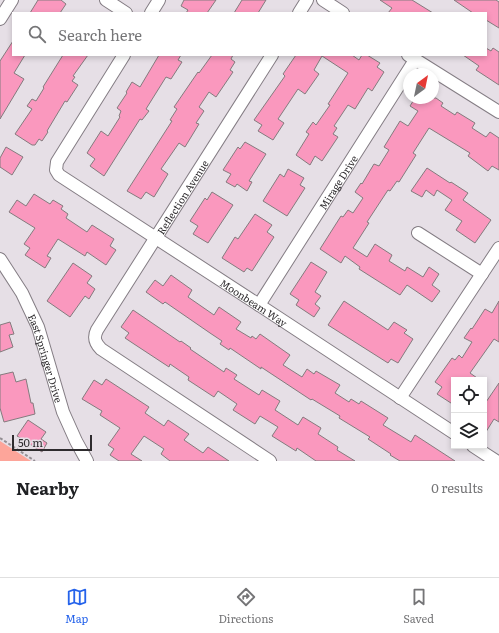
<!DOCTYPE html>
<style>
body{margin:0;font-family:Literata,serif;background:#f2f2f2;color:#202124}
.controls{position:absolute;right:12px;bottom:12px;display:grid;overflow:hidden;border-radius:0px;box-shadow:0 2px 6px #0003}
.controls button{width:36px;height:36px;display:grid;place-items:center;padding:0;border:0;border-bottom:1px solid #e0e0e0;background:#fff;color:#202124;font:20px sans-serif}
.compass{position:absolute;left:403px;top:68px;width:36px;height:36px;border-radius:50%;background:#fff;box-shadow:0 2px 6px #0003;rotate:33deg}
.scale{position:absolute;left:12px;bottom:10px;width:80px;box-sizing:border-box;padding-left:4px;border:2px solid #2e2b2e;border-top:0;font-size:11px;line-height:14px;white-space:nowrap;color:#2e2b2e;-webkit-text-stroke:3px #e6dfe6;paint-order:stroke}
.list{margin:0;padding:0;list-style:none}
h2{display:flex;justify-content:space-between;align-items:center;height:52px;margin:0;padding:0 16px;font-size:17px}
h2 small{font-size:13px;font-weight:400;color:#757577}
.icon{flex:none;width:22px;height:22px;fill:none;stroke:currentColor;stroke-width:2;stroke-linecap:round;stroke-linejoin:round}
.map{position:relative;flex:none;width:499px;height:461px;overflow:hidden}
.search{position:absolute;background:#fff;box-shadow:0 2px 6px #0003;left:12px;right:12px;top:12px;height:44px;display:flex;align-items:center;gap:10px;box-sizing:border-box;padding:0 14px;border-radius:0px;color:#757577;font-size:15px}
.sheet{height:116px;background:#fff}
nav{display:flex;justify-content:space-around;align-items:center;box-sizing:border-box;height:56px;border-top:1px solid #e0e0e0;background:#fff;font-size:11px;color:#757577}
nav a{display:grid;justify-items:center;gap:2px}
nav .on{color:#2563eb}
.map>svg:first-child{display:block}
.green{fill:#fda59a}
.building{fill:#fa98be;stroke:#847b7e}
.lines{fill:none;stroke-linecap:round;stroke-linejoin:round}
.street-casing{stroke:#847d84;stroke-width:14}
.path{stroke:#948f94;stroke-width:2;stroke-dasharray:3 2;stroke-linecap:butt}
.street{stroke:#fff;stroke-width:12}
.labels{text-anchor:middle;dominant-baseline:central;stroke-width:4;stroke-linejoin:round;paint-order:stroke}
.street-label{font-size:10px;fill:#2e2b2e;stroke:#e6dfe6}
</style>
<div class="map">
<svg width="499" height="461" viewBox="0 0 499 461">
<rect width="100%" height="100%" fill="#e6dfe6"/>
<path class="green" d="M0,441L31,461H0Z"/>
<g class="building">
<path d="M38,0H61L66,4L60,13H30Z"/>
<path d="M184,0H216L207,13H186L188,10L181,6Z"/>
<path d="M242,0H266L258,13H234Z"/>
<path d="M380,0H412L433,13H388L392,8Z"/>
<path d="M454,0H496L499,2V28L486,20V13H473Z"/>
<path d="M13,41V55H25L14,73L24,79L0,119V61Z"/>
<path d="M486,48L491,51L493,48L499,52V85L476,70L479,66L463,55H486Z"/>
<path d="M63,55H88L73,76L75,77L72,81L78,85L67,102L65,101L47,131L48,132L42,141L39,139L35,145H32L15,134L32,109L27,106L32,99L36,101L44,88L43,87Z"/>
<path d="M159,55H181L178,60L182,62L171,79L166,77L146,109L149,111L142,120L140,119L104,176L90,166L95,159L87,153L101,131L108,136L120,117L119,116L121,111L117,108L127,93L126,92L132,82L140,87Z"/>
<path d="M212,55H233L231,59L235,62L230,70L233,72L216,97L209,92L199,107L204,111L196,123L199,124L185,147L179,143L161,169L168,174L154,197L146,192L141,199L127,191L172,121L170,120L177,109L174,107L198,72L199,73Z"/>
<path d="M296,55H352L359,60L362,55H367L380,63L377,67L384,72L372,91L368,88L355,109L348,105L334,126L337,128L333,134L338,137L322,161L315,156L310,165L296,155L309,134L306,132L313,122L316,125L330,105L328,104L348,73L322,56L314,70L319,74L305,94L298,89L278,119L284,123L273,140L258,131L262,125L254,120L285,76L283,74Z"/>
<path d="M415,98H436L443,103L441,106L455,115L457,112L475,123L472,128L486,137L490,132L499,138V170L492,166L488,171L468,156L470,153L429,128L413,153L416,155L399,182L397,181L390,191L388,190L367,222L369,223L353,248L367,257L375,244L392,255L389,261L405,271L407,267L423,277L429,267L439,274L432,285L440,291L432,302L407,285L400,295L359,269L360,267L345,256L341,263L320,249L341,216L343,217L348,210L353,213L363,198L355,192L361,183L362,184L374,164L379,166L389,150L384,147L400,121L408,126L418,111L410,106Z"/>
<path d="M245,142L266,154L249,181L252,182L247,191L237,184L235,187L226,182L231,174L223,170L238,147L240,149Z"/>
<path d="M6,147L23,157L12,175L0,167V158Z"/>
<path d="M427,168L450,183L451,182L468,193L463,200L491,220L475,243L456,230L462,221L445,210L452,200L437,190L434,196L426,190L422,197L411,191Z"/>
<path d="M288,169L304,178L300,185L305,188L287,216L263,201L280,174L284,177Z"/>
<path d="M212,192L233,205L208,243L193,234L198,226L190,221L205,198L207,200Z"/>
<path d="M34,194L50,204L53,200L63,206L61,209L68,214L66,218L87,232L92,225L114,239L110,246L116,250L106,265L87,252L85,256L58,239L47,256L51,258L45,268L25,255L30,248L24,244L35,228L9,212L17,200L26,206Z"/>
<path d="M255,214L272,225L267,232L274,237L252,271L247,268L244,272L222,258L235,237L238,239Z"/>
<path d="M311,262L327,272L315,292L321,296L315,304L320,308L314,317L296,305L299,300L290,294Z"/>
<path d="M73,263L92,276L87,283L95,289L89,299L85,296L70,317L47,301Z"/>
<path d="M171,275L192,290L188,297L214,315L219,307L241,322L236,329L251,338L252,336L256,339L260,334L290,355L283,365L302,377L307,369L314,374L316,371L340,385L335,393L349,402L351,399L359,404L361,401L388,418L383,425L411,442L415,435L455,461H400L390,455L391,454L368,439L370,437L339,418L340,416L312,399L311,400L261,367V369L230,348L229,350L220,344L222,341L210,333L165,302L163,304L146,292L155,280L163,286Z"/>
<path d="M344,301L388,330L394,322L407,330L404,333L413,339L398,363L391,359L388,363L328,325Z"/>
<path d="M499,301V342L494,339L470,373L480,380H454V405L437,394L442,387L435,382L452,358L455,360L459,355L462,358L472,342L464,338L471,328L472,329L485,309L492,313Z"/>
<path d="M133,310L180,342L181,341L191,348L190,349L224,372L226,368L237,375L234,379L259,395L262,390L280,401L275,410L298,425L303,417L321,428L318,434L338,447L337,450L355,461H316L297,448L296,451L272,436L278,427L260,416L255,424L233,410L237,404L218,391L214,397L188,380L189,377L170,364L169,367L134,344L125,338L129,333L121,327Z"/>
<path d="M10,322L14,334L9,335L13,347L0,352V325Z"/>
<path d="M13,372L16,382L26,379L31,403H33L35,414L4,422L0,408V375Z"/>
<path d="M106,379L149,407L145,413L164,426L168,420L189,434L184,440L203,453L208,447L229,461H170L161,454L164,449L144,436L131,454L142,461H119L110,455L114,449L108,445L120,428L100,415L102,411L82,399L94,380L102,385Z"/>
<path d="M499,383V422L494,419L484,435V405Z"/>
<path d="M28,420L46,432L41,439L47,443L42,452L17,436Z"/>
</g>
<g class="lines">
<g class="street-casing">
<g id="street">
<path d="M106,0L126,13"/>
<path d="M323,0L343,13"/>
<path d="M151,13L159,0"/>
<path d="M299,13L307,0"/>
<path d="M0,19L12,0"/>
<path id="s1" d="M124,55L57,162L56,170L59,175L259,305L454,433"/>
<path d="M408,55L499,112"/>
<path d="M418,233L482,274"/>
<path id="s2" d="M0,259L22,293L38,327L63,412L76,441L87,461"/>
<path id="s3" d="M259,305L415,60"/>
<path d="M400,398L499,248"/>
<path d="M473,446L496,461"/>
<path id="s4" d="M270,461L101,349C95,343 93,338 97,330L272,55"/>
</g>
</g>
<path class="path" d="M0,438L35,461"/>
<use href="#street" class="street"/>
</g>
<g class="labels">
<g class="street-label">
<text stroke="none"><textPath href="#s3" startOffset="146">Mirage Drive</textPath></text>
<text stroke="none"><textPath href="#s4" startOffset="382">Reflection Avenue</textPath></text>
<text stroke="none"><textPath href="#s1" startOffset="373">Moonbeam Way</textPath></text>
<text stroke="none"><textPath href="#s2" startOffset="110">East Springer Drive</textPath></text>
</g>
</g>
</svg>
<div class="controls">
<button><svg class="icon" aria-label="locate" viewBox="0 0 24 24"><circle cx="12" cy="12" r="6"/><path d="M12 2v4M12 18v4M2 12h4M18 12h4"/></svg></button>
<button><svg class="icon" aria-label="layers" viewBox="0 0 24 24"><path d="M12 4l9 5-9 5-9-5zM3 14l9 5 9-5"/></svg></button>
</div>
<svg class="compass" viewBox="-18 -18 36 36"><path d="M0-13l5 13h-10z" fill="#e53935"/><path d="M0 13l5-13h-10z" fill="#757577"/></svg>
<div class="scale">50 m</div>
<div class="search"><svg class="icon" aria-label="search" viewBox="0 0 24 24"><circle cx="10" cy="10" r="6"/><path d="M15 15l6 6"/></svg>Search here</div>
</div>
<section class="sheet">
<h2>Nearby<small>0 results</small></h2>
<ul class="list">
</ul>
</section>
<nav>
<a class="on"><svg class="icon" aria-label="map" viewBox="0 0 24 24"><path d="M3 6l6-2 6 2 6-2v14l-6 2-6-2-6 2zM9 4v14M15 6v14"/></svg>Map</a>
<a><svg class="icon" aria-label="directions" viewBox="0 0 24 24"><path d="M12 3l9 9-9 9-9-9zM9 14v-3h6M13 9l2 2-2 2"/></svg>Directions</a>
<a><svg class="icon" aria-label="saved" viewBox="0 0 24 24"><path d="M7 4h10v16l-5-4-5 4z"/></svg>Saved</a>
</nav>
